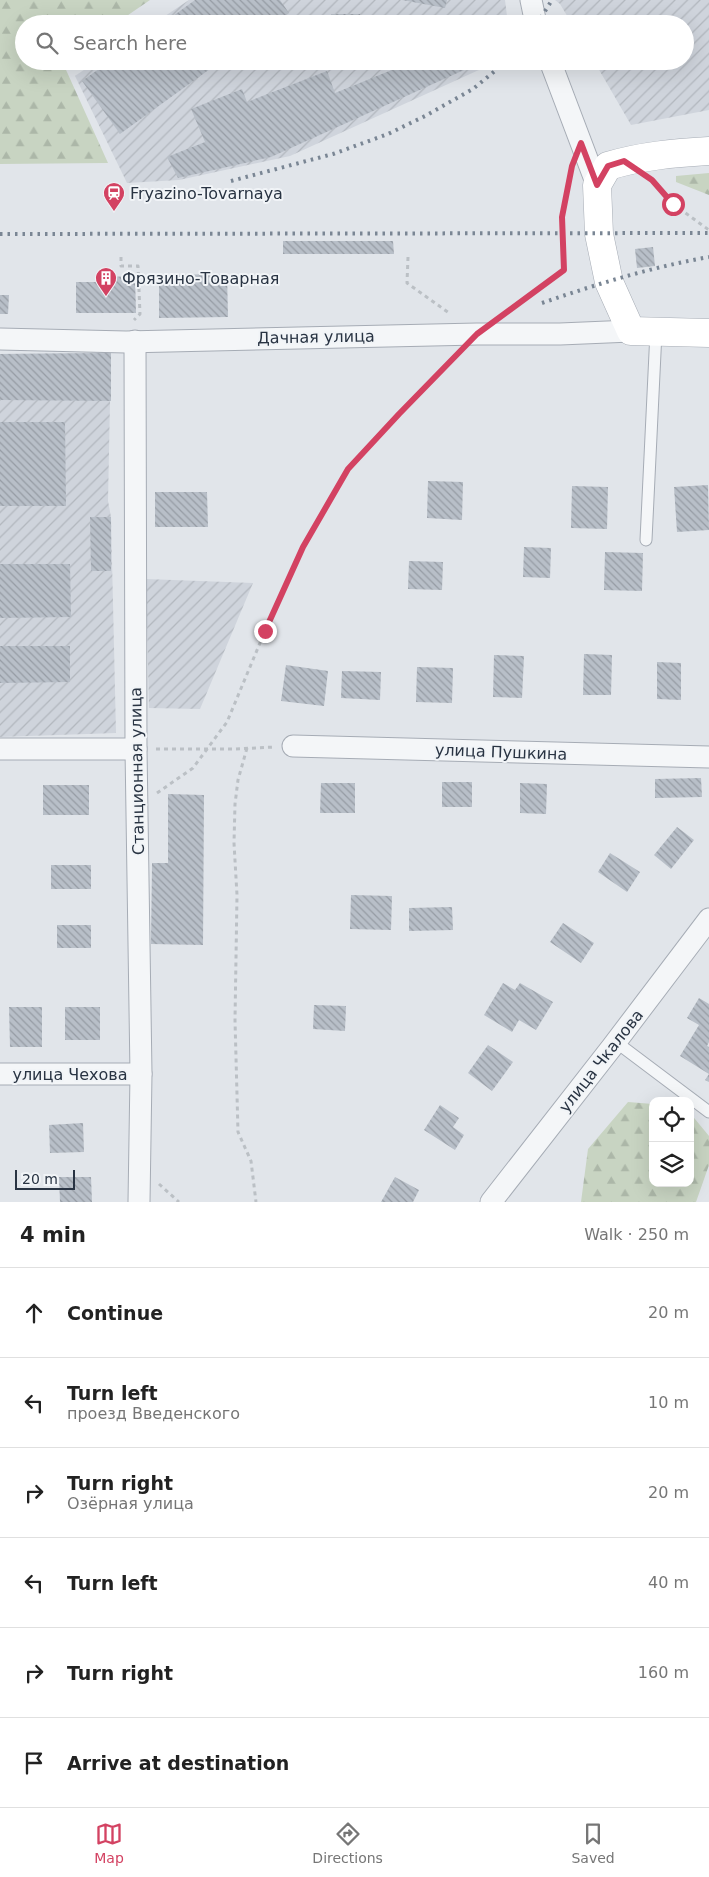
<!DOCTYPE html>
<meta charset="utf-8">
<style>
body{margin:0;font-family:"DejaVu Sans",sans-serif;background:#f2f2f2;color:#222}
.controls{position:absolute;right:15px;bottom:15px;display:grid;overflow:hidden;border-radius:10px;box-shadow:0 5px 20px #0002}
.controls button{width:45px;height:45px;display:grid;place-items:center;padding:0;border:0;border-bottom:1px solid #e0e0e0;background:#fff;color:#222;font:25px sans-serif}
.scale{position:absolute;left:15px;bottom:12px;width:60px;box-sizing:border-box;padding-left:5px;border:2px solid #293443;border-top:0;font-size:14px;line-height:18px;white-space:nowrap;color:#293443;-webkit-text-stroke:4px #f1f4f7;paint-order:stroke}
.stop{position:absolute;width:15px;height:15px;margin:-11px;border:4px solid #d34262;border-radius:50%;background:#fff}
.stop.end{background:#d34262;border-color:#fff;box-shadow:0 1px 5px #0008}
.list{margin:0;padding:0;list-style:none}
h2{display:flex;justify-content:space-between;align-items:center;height:65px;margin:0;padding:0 20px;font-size:21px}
h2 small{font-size:16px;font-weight:400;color:#767676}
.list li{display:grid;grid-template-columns:32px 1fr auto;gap:15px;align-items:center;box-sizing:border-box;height:90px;padding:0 20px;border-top:1px solid #e0e0e0}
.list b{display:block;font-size:19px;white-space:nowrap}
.list p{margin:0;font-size:16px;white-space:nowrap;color:#767676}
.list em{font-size:16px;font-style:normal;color:#767676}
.icon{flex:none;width:28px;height:28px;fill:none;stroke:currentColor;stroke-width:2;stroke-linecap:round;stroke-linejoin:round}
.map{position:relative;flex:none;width:709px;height:1202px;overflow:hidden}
.search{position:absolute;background:#fff;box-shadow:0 5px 20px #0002;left:15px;right:15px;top:15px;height:55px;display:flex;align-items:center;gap:12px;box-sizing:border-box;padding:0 18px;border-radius:28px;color:#767676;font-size:19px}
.sheet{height:605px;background:#fff}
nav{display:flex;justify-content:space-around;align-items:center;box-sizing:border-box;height:70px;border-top:1px solid #e0e0e0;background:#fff;font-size:14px;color:#767676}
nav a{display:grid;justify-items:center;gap:2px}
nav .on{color:#d34262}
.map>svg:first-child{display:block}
.industrial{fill:url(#industrial-furrows)}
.forest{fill:url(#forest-firs)}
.building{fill:url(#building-back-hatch)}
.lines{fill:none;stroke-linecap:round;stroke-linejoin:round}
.lane-casing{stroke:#a6acb5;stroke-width:13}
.street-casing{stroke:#a6acb5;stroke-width:23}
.secondary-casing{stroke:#a6acb5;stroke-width:29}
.path{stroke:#bbc0c5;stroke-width:3;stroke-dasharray:4 4;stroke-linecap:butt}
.lane{stroke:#f4f6f8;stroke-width:11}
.street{stroke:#f4f6f8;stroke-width:21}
.secondary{stroke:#fff;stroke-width:28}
.rail{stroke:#7a8694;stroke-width:4;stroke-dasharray:2.5 5;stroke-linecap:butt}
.route{stroke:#d34262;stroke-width:6}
.labels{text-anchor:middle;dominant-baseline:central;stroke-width:4;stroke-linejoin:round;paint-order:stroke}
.poi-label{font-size:16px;fill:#293443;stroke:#f1f4f7;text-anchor:start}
.street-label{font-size:16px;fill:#293443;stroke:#f1f4f7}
</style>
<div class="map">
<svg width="709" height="1202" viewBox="0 0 709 1202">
<defs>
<pattern id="industrial-furrows" width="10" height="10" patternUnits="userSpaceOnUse" patternTransform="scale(1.25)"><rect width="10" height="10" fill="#cfd4dc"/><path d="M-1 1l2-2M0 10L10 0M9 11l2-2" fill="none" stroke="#b2b7be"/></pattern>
<pattern id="forest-firs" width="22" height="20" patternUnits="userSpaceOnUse" patternTransform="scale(1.25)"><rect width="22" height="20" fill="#c8d4c2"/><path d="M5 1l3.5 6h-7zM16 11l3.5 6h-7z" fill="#acb7a8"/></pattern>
<pattern id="building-back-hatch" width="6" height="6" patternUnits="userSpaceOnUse" patternTransform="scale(1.25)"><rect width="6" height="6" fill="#b8bfc8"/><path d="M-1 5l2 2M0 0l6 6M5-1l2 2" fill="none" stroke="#969ca4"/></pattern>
</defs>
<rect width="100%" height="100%" fill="#e1e5ea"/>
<g class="industrial">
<path d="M189,0H505L508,24H153Z"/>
<path d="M555,0H709V110L631,125L594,61H685V24H572L560,4Z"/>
<path d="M97,61H493L492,64L290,156L179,180L127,183L75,76Z"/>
<path d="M111,353L108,501L111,517L116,733L0,737V354Z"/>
<path d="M146,579L253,583L200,709L149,708Z"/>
</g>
<g class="forest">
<path d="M0,0H150L115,24H24V61H62L108,163L0,164Z"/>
<path d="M709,173V195L676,182V176Z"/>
<path d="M628,1102L653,1104V1183H690V1113L709,1136V1165L696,1202H581L588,1149Z"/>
</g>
<g class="building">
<path d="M195,0H280L289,13L273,24H162Z"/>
<path d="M402,0H447L445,8Z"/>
<path d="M331,14H360L361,24H331Z"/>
<path d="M110,61H221L120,134L82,81Z"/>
<path d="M414,61H484L271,157L178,178L167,157L205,142L191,109L242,89L247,102L327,71L335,93Z"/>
<path d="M283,241H393L394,254H283Z"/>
<path d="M653,247L655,266L637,268L635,249Z"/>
<path d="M227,274L228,317L159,318V275Z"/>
<path d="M135,276L136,313H76V282H107V277Z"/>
<path d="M0,295H9L8,314H0Z"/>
<path d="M111,353V401L0,400V354Z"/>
<path d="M0,422H65L66,506H0Z"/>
<path d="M428,481L463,482L462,520L427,518Z"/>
<path d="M708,485L709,530L677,532L674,487Z"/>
<path d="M572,486L608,487L607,529L571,528Z"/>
<path d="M155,492H207L208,527H155Z"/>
<path d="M90,517H111V571H91Z"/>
<path d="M524,547L551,548L550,578L523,577Z"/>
<path d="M605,552L643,553L642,591L604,590Z"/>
<path d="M409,561L443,562L442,590L408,589Z"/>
<path d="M0,564H70L71,617L0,618Z"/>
<path d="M0,646H70V682L0,683Z"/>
<path d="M584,654L612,655L611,695H583Z"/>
<path d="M494,655L524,656L522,698L493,697Z"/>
<path d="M657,662L681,663V700L657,699Z"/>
<path d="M286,665L328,671L324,706L281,701Z"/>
<path d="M417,667L453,668L452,703L416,702Z"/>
<path d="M342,671L381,672L380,700L341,698Z"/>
<path d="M701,778L702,797L655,798V779Z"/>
<rect x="442" y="782" width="30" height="25"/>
<path d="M321,783H355V813H320Z"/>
<path d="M520,783L547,784L546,814L520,813Z"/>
<rect x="43" y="785" width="46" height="30"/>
<path d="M168,794L204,795L203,945L151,944L152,863H168Z"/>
<path d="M677,827L694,840L671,869L654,855Z"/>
<path d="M610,853L640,872L627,892L598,872Z"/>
<rect x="51" y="865" width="40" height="24"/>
<path d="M351,895L392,896L391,930L350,929Z"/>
<path d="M452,907L453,930L409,931V908Z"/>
<path d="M563,923L594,943L581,963L550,942Z"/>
<rect x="57" y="925" width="34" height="23"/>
<path d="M503,983L515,990L520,983L553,1002L536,1030L519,1020L512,1032L484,1015Z"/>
<path d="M699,998L709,1004V1042L707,1046L709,1047V1082L705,1080L709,1074L680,1056L699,1025L687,1018Z"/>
<path d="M314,1005L346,1006L345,1031L313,1029Z"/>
<path d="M9,1007H42V1047H10Z"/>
<rect x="65" y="1007" width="35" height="33"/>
<path d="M488,1045L513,1062L492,1091L468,1073Z"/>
<path d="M440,1105L459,1118L453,1127L464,1135L455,1150L424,1130Z"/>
<path d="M83,1123L84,1152L50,1153L49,1125Z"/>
<path d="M59,1177H91L92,1202H60Z"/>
<path d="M395,1177L419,1190L413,1202H381Z"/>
</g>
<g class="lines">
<g class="lane-casing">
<g id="lane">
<path d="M646,540L656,332"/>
<path d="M616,1042L709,1112"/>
</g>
</g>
<g class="street-casing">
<g id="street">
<path d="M531,0L536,24"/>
<path d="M550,61L597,185"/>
<path d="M0,339L126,342L477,334H560L631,331"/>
<path d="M135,341L136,749L141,1074L139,1202"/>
<path d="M293,746L709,757"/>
<path d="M0,749H136"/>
<path d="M0,1074H141"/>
<path d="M491,1202L612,1047L709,919"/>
</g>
</g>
<g class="secondary-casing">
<path id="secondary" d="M709,151C674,153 641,156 608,166L597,185L599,234L609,282L631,331L709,333"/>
</g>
<g class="path">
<path d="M651,180L673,204L709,230"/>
<path d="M121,257V266H138L140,314L134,320"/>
<path d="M408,257L407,283L449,313"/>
<path d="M504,314L564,270L562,217L570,174"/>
<path d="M247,748L238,780L235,804L234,843L237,895L235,1020L238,1132L251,1161L256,1202"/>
<path d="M156,749H235L275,747"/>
<path d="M157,793L193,768L227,722L265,631L303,547L349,469L399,414L456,356"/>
<path d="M159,1184L179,1202"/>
</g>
<use href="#lane" class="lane"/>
<use href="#street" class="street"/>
<use href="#secondary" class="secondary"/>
<g class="rail">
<path d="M537,24L552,0"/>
<path d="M231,181L333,154L388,134L425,116L473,89L507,61"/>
<path d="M0,234L709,233"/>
<path d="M542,303C597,284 652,267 709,257"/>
</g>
</g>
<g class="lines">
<path class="route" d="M265,631L303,547L348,469L399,414L477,334L564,270L562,217L572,166L581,143L597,185L608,166L624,161L652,180L673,204"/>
</g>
<defs>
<g id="station-pin" transform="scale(1.125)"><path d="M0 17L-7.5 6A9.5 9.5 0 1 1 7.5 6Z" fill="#d34262" stroke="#f1f4f7"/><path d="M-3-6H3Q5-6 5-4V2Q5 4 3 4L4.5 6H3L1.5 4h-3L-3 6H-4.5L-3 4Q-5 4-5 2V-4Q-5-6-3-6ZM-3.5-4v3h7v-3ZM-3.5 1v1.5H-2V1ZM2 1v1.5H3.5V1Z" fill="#fff"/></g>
<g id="building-pin" transform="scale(1.125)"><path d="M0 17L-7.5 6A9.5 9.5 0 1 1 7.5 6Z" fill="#d34262" stroke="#f1f4f7"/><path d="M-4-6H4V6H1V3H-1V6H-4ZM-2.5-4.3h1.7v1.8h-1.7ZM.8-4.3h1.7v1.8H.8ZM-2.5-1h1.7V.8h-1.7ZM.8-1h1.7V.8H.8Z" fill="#fff"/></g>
</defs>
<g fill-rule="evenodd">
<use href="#station-pin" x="114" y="193"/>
<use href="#building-pin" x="106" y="278"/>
</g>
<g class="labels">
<g class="poi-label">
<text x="130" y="193">Fryazino-Tovarnaya</text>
<text x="122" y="278">Фрязино-Товарная</text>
</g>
<g class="street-label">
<text transform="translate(316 337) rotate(-1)">Дачная улица</text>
<text transform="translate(501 752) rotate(2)">улица Пушкина</text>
<text transform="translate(137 771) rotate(-91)">Станционная улица</text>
<text transform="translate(601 1061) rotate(-52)">улица Чкалова</text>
<text x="70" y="1074">улица Чехова</text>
</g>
</g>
</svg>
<div class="controls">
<button><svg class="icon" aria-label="locate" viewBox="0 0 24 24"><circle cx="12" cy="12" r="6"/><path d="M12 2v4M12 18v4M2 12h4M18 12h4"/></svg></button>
<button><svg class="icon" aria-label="layers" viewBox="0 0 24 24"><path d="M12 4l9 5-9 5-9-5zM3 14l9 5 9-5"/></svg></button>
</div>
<div class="scale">20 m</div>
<div class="stop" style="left:673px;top:204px"></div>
<div class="stop end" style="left:265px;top:631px"></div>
<div class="search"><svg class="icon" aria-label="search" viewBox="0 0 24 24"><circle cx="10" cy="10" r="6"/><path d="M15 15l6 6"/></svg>Search here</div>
</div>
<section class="sheet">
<h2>4 min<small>Walk · 250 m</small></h2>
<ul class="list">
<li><svg class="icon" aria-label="ahead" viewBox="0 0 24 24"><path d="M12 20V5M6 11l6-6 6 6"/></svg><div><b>Continue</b></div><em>20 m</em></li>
<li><svg class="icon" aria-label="left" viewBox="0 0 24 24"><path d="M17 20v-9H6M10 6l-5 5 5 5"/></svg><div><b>Turn left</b><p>проезд Введенского</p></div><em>10 m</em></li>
<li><svg class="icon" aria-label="right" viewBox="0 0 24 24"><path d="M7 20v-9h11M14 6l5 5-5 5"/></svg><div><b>Turn right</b><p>Озёрная улица</p></div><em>20 m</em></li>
<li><svg class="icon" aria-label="left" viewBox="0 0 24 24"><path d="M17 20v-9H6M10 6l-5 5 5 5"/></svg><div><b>Turn left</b></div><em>40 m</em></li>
<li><svg class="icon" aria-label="right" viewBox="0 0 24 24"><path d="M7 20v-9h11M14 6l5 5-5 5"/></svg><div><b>Turn right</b></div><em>160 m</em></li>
<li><svg class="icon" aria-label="arrive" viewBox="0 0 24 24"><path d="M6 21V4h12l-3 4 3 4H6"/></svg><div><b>Arrive at destination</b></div></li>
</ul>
</section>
<nav>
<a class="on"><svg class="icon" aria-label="map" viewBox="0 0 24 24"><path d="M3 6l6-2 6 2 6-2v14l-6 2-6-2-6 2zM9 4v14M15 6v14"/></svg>Map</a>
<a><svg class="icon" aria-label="directions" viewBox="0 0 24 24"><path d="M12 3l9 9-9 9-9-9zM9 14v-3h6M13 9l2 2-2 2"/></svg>Directions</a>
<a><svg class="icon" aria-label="saved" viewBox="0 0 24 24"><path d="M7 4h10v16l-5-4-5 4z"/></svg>Saved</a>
</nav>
